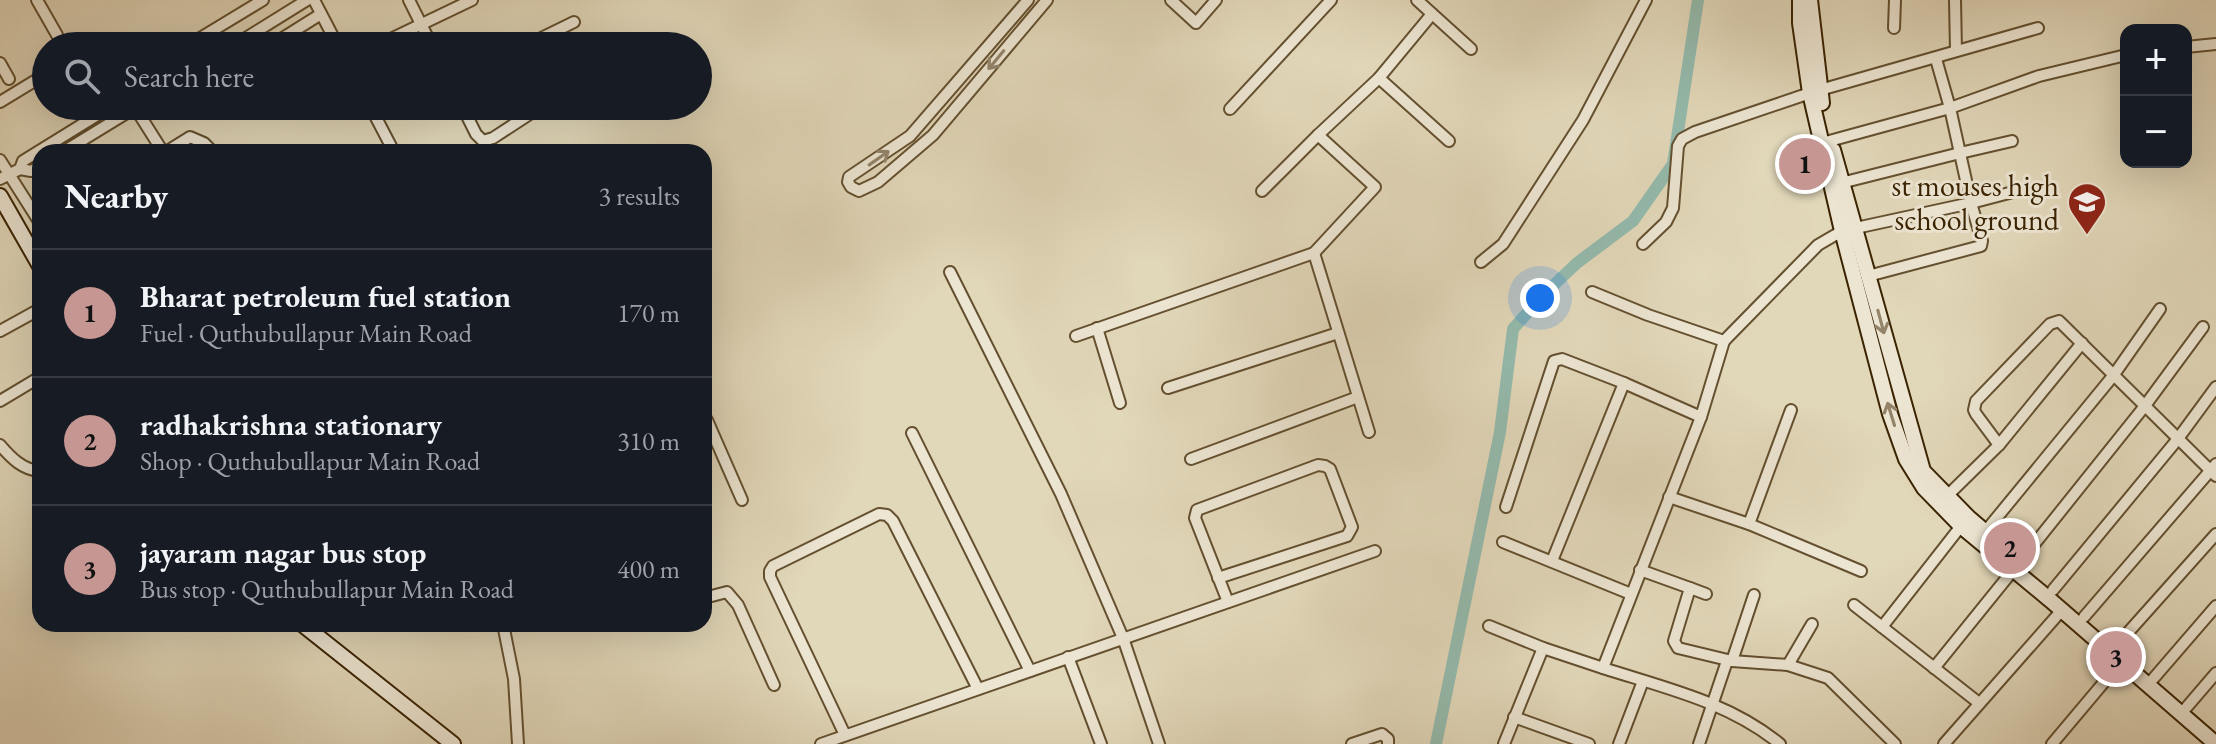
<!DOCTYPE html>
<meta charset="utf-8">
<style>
body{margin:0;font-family:"EB Garamond",serif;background:#242831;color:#f1f3f6}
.controls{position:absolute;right:24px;top:24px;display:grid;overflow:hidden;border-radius:16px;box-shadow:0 8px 32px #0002}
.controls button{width:72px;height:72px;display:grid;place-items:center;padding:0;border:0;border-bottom:2px solid #363941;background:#171b24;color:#f1f3f6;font:40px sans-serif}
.you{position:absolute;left:1540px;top:298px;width:28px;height:28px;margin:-20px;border:6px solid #fff;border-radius:50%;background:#1a73e8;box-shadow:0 0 0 12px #1a73e833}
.badge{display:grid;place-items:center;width:52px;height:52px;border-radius:50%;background:#c59692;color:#111;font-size:26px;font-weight:700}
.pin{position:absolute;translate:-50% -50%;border:4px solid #fff;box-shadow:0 2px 8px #0006}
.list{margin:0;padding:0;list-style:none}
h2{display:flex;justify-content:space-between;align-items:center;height:104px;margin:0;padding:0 32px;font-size:34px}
h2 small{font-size:26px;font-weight:400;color:#9ea1a6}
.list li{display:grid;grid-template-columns:52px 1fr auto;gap:24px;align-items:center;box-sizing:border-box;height:128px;padding:0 32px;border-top:2px solid #363941}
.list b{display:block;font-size:30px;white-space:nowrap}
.list p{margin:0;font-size:26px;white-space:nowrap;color:#9ea1a6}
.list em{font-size:26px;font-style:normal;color:#9ea1a6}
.icon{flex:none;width:44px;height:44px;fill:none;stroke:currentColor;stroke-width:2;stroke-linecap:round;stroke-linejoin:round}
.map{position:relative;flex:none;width:2216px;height:744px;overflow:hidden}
.search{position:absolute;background:#171b24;box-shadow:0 8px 32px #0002;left:32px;top:32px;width:680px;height:88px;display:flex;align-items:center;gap:20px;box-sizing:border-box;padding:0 28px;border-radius:44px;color:#9ea1a6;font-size:30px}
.panel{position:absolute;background:#171b24;box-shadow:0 8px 32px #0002;left:32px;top:144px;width:680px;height:488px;border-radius:24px}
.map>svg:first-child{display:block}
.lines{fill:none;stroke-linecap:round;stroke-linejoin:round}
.canal{stroke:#94baac;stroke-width:12}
.street-casing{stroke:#64502f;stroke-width:14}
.secondary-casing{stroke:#3a2301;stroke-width:18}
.street{stroke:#ece5d2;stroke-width:10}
.secondary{stroke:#ece5d2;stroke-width:14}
.oneway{stroke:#93846a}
.labels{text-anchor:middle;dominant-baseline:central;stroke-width:6;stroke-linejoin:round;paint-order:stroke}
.poi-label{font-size:30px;fill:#3a2301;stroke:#ece5d2;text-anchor:end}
</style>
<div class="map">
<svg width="2216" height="744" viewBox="0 0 2216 744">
<rect width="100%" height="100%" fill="#e1d7b9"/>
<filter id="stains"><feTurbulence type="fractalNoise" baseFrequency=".0025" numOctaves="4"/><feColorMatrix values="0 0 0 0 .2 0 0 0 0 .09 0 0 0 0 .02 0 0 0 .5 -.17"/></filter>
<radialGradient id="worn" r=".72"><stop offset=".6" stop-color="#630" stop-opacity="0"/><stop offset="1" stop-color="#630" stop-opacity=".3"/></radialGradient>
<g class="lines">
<path class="canal" d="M1436,744L1500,432L1513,329L1544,294L1577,263L1633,221L1673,164L1698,0"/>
<g class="street-casing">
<g id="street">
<path d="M37,0L57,35"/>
<path d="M314,0L338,46"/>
<path d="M409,0L432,46"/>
<path d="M1028,0L910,136L849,177L848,182L851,187L859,191L878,182L933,135L1047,0"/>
<path d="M1171,0L1196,23L1216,0"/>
<path d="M1417,0L1471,49"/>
<path d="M1955,0L1956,51"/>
<path d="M1894,28L1895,0"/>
<path d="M197,40L263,0"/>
<path d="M233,46L307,0"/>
<path d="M270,46L321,14"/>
<path d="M320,46L334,38"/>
<path d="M376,46L472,0"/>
<path d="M525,46L574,22"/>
<path d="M2186,47L2216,44"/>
<path d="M1936,59L1950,108L2039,76L2126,55"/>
<path d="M0,63L9,79"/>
<path d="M1379,78L1449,141"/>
<path d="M1820,90L2038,28"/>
<path d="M0,102L46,74"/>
<path d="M134,106L163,152"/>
<path d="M370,106L394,152"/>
<path d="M462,106L476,134L483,141L493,138L542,106"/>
<path d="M1230,109L1331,0"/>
<path d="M63,152L130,111L134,106"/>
<path d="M166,152L190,137L204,143L213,152"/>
<path d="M0,160L40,223"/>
<path d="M20,169L31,171L40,166"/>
<path d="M0,179L20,169L23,161L112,106"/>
<path d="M1841,183L1960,153L2012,141"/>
<path d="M1262,191L1318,135L1379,78L1432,14"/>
<path d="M1643,244L1666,222L1673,208L1678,146L1682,139L1695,132L1810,93"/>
<path d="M1314,253L1369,432"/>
<path d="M1481,262L1503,244L1583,120L1646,0"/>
<path d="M950,272L1061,494L1123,638L1159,744"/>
<path d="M1868,276L1981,246L1982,241L1971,203L2013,192"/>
<path d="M1097,328L1120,403"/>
<path d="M0,331L40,309"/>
<path d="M1076,336L1314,253L1375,187L1318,135"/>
<path d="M1724,341L1818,245L1842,231L1971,203L1950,108L1822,143"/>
<path d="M1624,383L1701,417"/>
<path d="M1168,388L1338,333"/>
<path d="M0,401L40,377"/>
<path d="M704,421L707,420L742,500"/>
<path d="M912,433L1030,671"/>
<path d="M0,445C11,458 23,470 40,471"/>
<path d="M1999,445L1976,414L1974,410L1976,401L2050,324L2059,321L2216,476"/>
<path d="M1191,459L1358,397"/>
<path d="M1947,496L1999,445L2082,343"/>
<path d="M1669,497L1749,524L1861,571"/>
<path d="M1506,507L1554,361L1562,359L1624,383L1552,561"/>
<path d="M1749,524L1791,410"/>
<path d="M1985,532L2113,376L2160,309"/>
<path d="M1503,542L1631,594"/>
<path d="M2020,562L2144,407L2203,327"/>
<path d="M1640,570L1690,588L1674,641L1678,648L1732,661L1788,665L1828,678L1895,744"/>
<path d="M1218,578L1347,536L1352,527L1330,469L1325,466L1318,465L1197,510L1195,518L1228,602"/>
<path d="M1690,588L1706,594"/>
<path d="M2053,590L2177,440L2216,387"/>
<path d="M704,598L727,592L738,605L774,685"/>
<path d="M1854,605L1979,703"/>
<path d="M2084,617L2216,464"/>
<path d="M503,624L514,679L518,744"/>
<path d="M1489,626L1543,648"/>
<path d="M1882,627L1961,526"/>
<path d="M2116,646L2216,534"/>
<path d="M1068,657L1101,744"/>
<path d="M1732,661L1754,595"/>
<path d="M1788,665L1812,624"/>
<path d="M1603,668C1665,688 1729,702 1780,744"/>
<path d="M1934,668L2014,569"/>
<path d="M2153,679L2216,606"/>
<path d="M2186,708L2216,673"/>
<path d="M1514,717L1589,744"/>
<path d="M845,735L770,577V571L773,566L879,514L887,515L893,521L978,689"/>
<path d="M821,744L1375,551"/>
<path d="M1352,744L1382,734L1388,739V744"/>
<path d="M1504,744L1543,648L1603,668L1701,417L1724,341L1648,315L1592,292"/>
<path d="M1619,744L1643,681"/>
<path d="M1699,744L1727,661"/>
<path d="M1944,744L2062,610"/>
<path d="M2052,744L2121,662"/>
</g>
</g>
<g class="secondary-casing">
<g id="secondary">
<path d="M1800,0V23L1810,93L1842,231L1890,414L1906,459L1924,488L1961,526L2049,599L2216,744"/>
<path d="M1810,0L1822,103"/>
<path d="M1833,150L1923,471L1968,517L2003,547"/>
<path d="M0,196L40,266"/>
<path d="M302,624L453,744"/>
</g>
</g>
<use href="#street" class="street"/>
<use href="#secondary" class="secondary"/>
</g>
<defs><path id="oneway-shaft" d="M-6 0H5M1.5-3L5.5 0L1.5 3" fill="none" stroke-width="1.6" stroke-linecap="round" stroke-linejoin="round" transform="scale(2)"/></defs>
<g class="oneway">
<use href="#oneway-shaft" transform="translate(996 60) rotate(130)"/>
<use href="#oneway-shaft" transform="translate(879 158) rotate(-35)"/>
<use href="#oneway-shaft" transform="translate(1881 322) rotate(75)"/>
<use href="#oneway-shaft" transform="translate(1891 414) rotate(-107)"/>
</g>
<defs>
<g id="school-pin" transform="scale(2)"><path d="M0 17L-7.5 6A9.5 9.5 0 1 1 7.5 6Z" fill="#8f2418" stroke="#ece5d2"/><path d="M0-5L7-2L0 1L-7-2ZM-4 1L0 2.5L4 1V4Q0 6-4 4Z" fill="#fff"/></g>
</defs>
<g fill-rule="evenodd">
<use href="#school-pin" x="2087" y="202"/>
</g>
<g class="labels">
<g class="poi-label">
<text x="2059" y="185">st mouses high<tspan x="2059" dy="34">school ground</tspan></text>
</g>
</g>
<rect width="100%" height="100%" filter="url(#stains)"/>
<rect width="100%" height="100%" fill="url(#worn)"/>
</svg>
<div class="controls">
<button>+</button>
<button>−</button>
</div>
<div class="you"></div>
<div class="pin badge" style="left:1805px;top:164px">1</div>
<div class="pin badge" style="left:2010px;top:548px">2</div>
<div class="pin badge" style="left:2116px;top:657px">3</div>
<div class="search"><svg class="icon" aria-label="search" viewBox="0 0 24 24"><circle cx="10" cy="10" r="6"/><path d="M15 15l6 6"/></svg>Search here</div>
<section class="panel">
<h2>Nearby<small>3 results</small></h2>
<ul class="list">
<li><span class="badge">1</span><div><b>Bharat petroleum fuel station</b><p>Fuel · Quthubullapur Main Road</p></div><em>170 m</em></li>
<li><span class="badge">2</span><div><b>radhakrishna stationary</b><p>Shop · Quthubullapur Main Road</p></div><em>310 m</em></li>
<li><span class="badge">3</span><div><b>jayaram nagar bus stop</b><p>Bus stop · Quthubullapur Main Road</p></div><em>400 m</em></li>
</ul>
</section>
</div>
